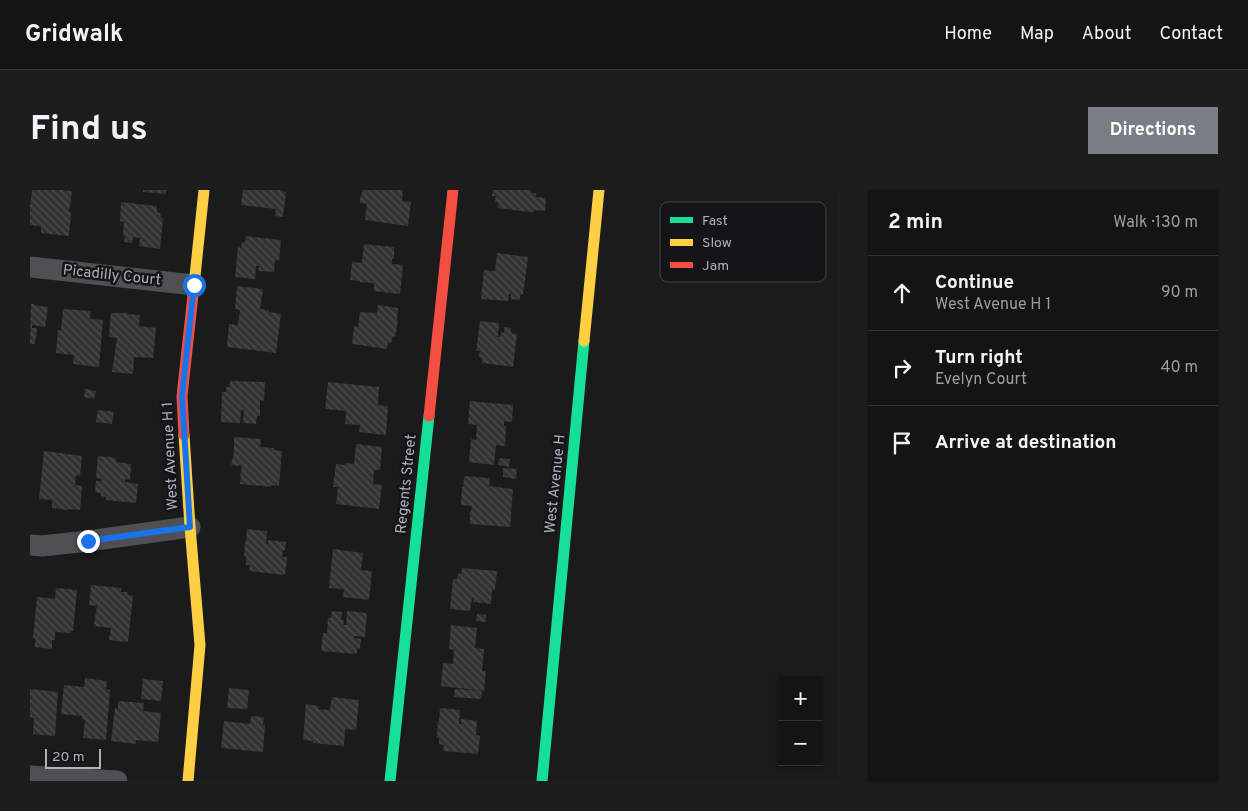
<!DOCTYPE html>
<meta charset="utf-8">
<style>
body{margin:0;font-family:Overpass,sans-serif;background:#1d1d1d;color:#f1f3f6}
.controls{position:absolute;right:15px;bottom:15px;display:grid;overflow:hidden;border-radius:0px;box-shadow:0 1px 4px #0004}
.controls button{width:45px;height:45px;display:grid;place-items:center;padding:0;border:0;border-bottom:1px solid #333334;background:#141414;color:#f1f3f6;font:25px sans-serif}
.scale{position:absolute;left:15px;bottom:12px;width:56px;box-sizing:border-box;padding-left:5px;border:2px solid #abb2bc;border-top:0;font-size:14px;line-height:18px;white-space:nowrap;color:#abb2bc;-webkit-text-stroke:4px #151517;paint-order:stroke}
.stop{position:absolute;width:15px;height:15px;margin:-11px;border:4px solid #1a73e8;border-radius:50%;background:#fff}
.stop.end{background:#1a73e8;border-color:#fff;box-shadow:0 1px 5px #0008}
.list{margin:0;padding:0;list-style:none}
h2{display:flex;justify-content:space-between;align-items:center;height:65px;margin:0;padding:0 20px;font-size:21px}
h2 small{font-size:16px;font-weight:400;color:#9d9ea0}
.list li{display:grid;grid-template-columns:32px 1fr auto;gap:15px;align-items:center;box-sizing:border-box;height:75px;padding:0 20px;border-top:1px solid #333334}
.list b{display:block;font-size:19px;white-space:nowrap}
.list p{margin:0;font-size:16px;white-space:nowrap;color:#9d9ea0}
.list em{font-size:16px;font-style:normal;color:#9d9ea0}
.icon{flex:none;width:28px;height:28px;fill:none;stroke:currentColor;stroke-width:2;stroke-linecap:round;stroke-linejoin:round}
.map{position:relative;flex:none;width:808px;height:591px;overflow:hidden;border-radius:0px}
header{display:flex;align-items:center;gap:30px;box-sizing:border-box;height:70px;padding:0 25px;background:#141414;border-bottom:1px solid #333334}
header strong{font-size:24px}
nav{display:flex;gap:28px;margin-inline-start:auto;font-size:18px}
.intro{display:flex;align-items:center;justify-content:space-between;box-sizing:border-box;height:120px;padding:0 30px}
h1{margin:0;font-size:35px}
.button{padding:12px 22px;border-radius:0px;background:#797d84;color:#fff;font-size:18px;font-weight:700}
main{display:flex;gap:30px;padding:0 30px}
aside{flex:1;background:#141414;border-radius:0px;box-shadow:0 1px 4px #0004}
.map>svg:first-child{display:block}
.building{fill:url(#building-back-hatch)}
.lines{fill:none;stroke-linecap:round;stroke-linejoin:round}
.street{stroke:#4e5054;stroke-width:21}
.fast{stroke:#16e098;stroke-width:11}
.slow{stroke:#ffcf43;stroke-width:11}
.jam{stroke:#f24e42;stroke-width:11}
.route{stroke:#1a73e8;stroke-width:6}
.labels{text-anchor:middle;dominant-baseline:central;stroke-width:5;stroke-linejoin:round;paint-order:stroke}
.street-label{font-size:15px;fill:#abb2bc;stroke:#151517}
.key{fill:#151517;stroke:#424449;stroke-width:1}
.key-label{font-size:14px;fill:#abb2bc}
</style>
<header>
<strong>Gridwalk</strong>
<nav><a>Home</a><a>Map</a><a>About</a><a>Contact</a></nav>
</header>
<div class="intro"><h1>Find us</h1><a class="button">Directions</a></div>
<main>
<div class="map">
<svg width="808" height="591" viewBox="0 0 808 591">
<defs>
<pattern id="building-back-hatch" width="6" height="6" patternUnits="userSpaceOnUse" patternTransform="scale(1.25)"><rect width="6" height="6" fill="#333"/><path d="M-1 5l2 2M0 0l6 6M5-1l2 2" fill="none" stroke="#4e4e4f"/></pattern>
</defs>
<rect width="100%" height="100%" fill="#1b1b1b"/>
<g class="building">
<path d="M2,0H30L42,1L39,22H41L39,46L11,43V36L0,35V16Z"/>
<path d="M113,0H136V4L113,2Z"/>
<path d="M213,0H251V1L256,2L253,27L245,26L246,19L211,15Z"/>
<path d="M333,0H373L372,11L381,12L378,36L335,30L337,14L330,13V9Z"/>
<path d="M463,0H501V3H506V7L516,8L515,21L504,20V22H499L468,18V12H465L466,6H462Z"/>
<path d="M91,12L127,16V22L130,23L131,28H133L130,59L109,56L110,48L103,47L102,53L94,52L95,46H93L94,32L90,31Z"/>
<path d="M216,46L251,50L249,71L245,70L244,82L228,81L229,76H226L225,89L205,87L208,57L211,58L212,52H215Z"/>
<path d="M334,54L364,57V69H362V74L373,75L370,104L344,101V93L330,92V91L320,90L322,72L332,73Z"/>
<path d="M467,63L498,67L493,105H490V110L481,109V104H479L478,111L451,109L454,80L465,81Z"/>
<path d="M207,96L233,99L230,119L239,120V122L251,124L246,163L197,157L199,134L208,135L210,120L205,119Z"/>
<path d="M1,114H4V115L18,117L15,137L2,135V138H7L5,154H0Z"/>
<path d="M348,115L368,118L367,130L368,131L365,147L363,146L361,153H358L357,159L322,154L324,136L328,137L330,122L347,123Z"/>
<path d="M33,119L61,121L60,129L73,130L69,177L43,174L44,165L26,163L28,140H31Z"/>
<path d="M81,123H97V124L110,125L109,136L126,138L123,168L104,167L103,184L82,182L87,148L79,147Z"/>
<path d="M450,131L469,133L468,147H470L471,142L474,143V137L481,138V143L487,144L483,177L452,173V168L449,167L450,161H446Z"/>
<path d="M200,191L235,192L234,211L230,210V226H227L226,234L213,233L214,220H211L210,233L191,232L192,202H196V197H199Z"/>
<path d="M298,192L349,197L348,215L358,216L356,245L329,242L330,235L315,234L316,221L295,219Z"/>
<path d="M55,199L66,201L64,209L54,207Z"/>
<path d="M440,211L483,215L482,232L474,231V236H476L475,256L466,255L464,275L439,272L441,249L446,250L447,235L438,234Z"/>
<path d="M68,220L84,222L82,234L66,232Z"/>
<path d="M204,247L231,249L230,257L244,258V260L252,261L249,296L241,295V297L210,294L211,286H210L212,276L201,275L204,263Z"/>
<path d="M326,254L352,257L350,280H344L343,294L352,295L349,319L306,314L308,297H303L306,274L315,275L316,273L324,274Z"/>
<path d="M14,261L52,266L50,286L46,285L45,295L52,296L50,320L38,319V320L22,318V310L9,309Z"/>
<path d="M68,266L86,268V272L101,274L100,290L95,289V292L108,294L106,313L76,310V307L71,306V303L65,302L66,291H72V289L66,288Z"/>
<path d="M469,268L480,269L479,277L468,275Z"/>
<path d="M473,278L487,279L486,289L473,287Z"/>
<path d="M434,286L460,288L459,296L483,299L480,337L440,334V325H439L440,322H441L442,316L431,315L432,297H433Z"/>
<path d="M217,339L237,341L236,354H238V350L256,352L255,360H253L252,367H257L255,385L219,381L220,375H216V366H214L215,352H216Z"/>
<path d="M303,359L333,363L331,380L342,381L339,410L313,407L314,399L299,398Z"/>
<path d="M432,378L467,381L465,400H462L461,414L443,412L444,408H442L440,421L420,419L423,389H427L428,384H431Z"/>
<path d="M61,395L91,398V402H98L97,405L103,406L98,452L79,450L81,438L65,436L66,434H64L67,416L59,415Z"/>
<path d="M26,398L47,400L43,441H41V443L25,442V450H22V459L5,457V448H3L7,407L25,409Z"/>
<path d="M302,421L312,422L311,430H314L313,435H316L317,421L337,423L335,447L324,446V448L331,449L330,459L327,458V464L291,461L293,443H297L298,428H301Z"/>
<path d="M447,424L456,425V432L446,431Z"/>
<path d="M421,435L447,438L445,458L454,459L452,481H456L454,501L411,496L413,473L423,474L424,460L419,459Z"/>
<path d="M55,488L77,491L76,499L80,500L76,550L53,548L55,530L52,529V526L31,524L34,495L54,497Z"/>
<path d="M113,489L133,491L131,511L111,509Z"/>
<path d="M199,498L219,500L217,519L197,518Z"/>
<path d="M0,499L28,502L25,546L3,544L4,528L0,527Z"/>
<path d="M425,499L452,501L451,509L424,507Z"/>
<path d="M302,507L329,510L326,540L315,539L314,556L283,553V551L273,550L276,514L289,516L288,519L300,520Z"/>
<path d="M88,511L114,513L113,521L131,523L128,552L106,550V554L81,551L85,518H88Z"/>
<path d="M410,518L430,520L429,534H431V529L447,531L446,545L450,546L448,564L413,561L414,555L409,554V548H407L408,531H409Z"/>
<path d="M221,526L234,527L233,535H235L233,562L191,558L194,531L220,534Z"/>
</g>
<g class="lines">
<g class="street">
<path d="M0,77L164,95"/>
<path d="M0,355L12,356L58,351L160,337"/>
<path d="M0,586L87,591"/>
</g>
<g class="fast">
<path d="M360,591L399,226"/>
<path d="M512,591L554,151"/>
</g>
<g class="slow">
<path d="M163,105L174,0"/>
<path d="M554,151L569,0"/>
<path d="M154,245L160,337L170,455L158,591"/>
</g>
<g class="jam">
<path d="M399,226L423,0"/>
<path d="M154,245L152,206L163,105"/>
</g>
</g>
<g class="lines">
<path class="route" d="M58,351L160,337L152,206L164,95"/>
</g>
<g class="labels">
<g class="street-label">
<text transform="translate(82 86) rotate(6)">Picadilly Court</text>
<text transform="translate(141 266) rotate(-93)">West Avenue H 1</text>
<text transform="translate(377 294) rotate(-84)">Regents Street</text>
<text transform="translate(526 294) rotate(-84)">West Avenue H</text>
</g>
</g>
<rect x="630" y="12" width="166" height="80" rx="8" class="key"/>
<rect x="640" y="27" width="23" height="6" fill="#16e098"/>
<rect x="640" y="49" width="23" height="7" fill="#ffcf43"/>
<rect x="640" y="72" width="23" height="6" fill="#f24e42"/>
<g class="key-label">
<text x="672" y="35">Fast</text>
<text x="672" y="57">Slow</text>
<text x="672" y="80">Jam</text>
</g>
</svg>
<div class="controls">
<button>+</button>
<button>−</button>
</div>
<div class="scale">20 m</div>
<div class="stop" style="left:164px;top:95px"></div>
<div class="stop end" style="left:58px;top:351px"></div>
</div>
<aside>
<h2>2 min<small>Walk · 130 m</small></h2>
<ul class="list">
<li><svg class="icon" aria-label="ahead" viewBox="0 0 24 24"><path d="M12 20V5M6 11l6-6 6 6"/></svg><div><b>Continue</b><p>West Avenue H 1</p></div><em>90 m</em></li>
<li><svg class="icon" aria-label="right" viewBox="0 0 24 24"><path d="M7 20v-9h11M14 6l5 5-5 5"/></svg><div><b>Turn right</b><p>Evelyn Court</p></div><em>40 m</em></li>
<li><svg class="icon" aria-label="arrive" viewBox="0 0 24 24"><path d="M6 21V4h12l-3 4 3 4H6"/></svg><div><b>Arrive at destination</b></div></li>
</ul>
</aside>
</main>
